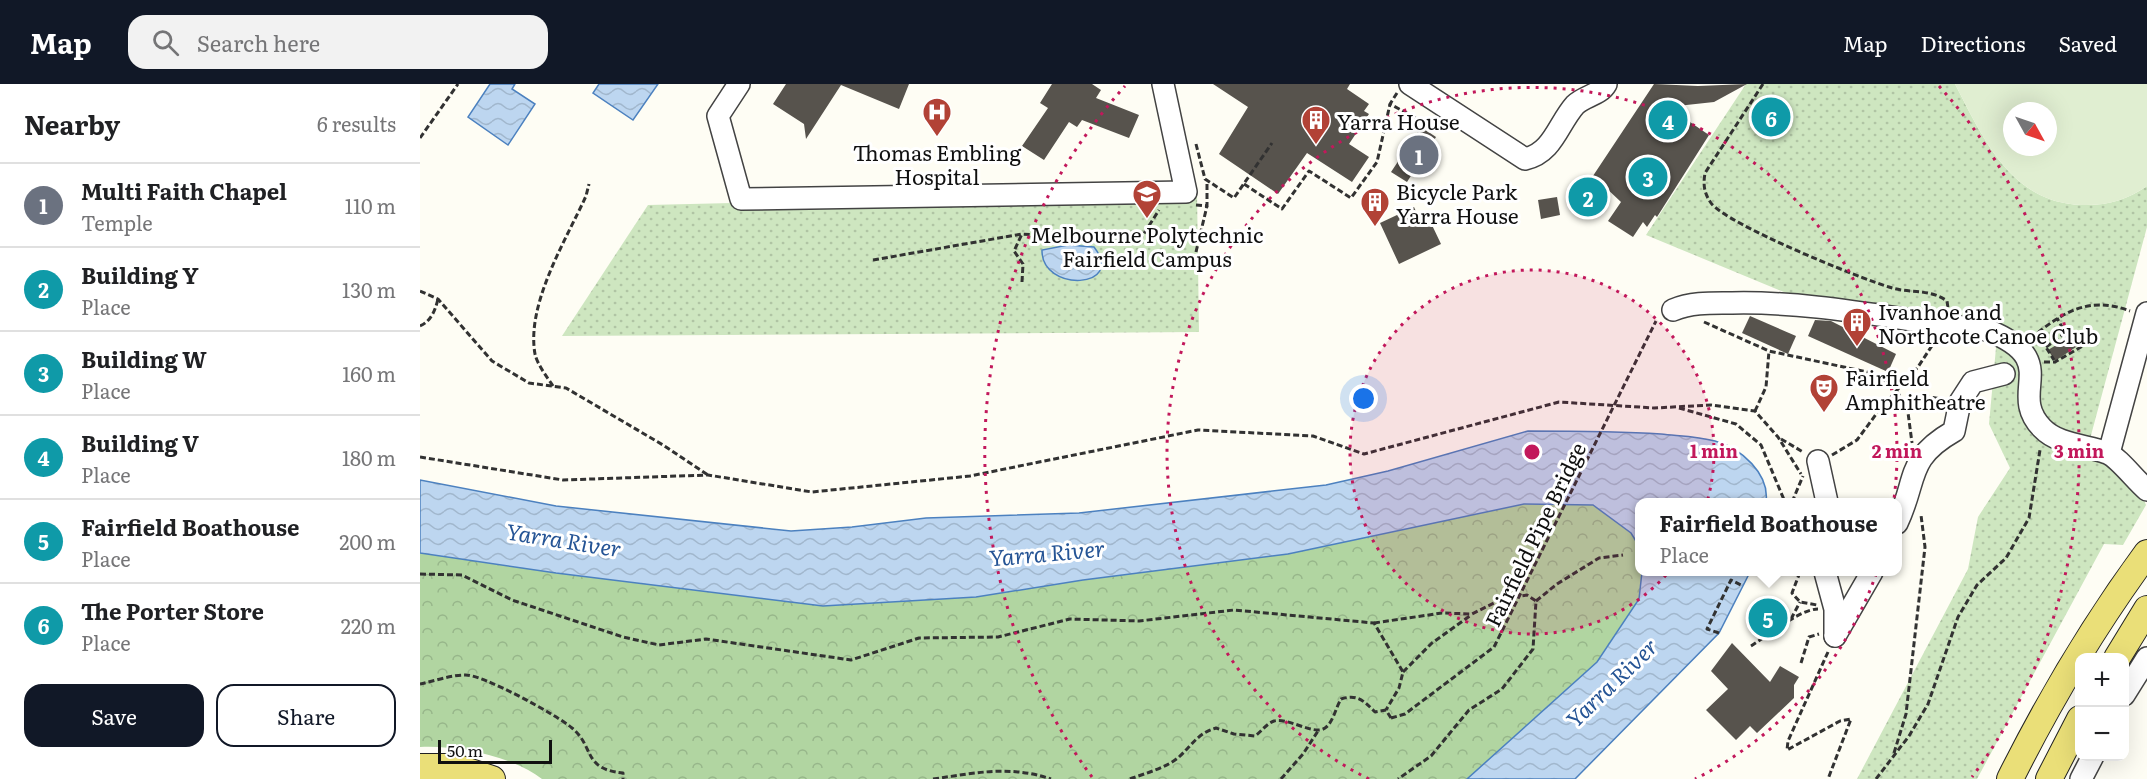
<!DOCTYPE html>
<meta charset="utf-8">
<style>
body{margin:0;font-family:Literata,serif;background:#f2f2f2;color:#202124}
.controls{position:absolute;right:18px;bottom:18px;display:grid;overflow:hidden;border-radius:12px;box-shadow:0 6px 24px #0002}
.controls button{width:54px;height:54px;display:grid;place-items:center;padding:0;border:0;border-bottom:2px solid #e0e0e0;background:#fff;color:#202124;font:30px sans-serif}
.compass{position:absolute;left:1583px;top:18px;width:54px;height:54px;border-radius:50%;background:#fff;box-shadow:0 6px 24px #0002;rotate:130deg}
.scale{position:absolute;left:18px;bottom:15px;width:114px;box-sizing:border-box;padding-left:6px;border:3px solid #101010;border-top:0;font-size:16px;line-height:21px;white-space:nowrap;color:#101010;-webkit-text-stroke:4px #fff;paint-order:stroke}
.you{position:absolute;left:944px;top:315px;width:21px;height:21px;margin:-15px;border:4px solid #fff;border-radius:50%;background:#1a73e8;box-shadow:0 0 0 9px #1a73e833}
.badge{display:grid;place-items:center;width:39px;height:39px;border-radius:50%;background:#111827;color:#fff;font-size:20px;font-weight:700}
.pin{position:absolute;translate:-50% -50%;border:3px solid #fff;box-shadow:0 2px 6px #0006}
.popup{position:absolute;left:1215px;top:414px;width:267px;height:78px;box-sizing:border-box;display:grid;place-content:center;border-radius:12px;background:#fff;filter:drop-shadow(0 2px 4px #0005);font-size:20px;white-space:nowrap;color:#757577}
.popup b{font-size:22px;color:#202124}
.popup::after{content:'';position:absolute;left:50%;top:100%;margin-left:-12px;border:12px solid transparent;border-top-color:#fff}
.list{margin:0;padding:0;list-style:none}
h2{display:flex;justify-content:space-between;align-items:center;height:78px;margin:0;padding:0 24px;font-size:26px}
h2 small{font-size:20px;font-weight:400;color:#757577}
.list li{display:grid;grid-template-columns:39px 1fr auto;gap:18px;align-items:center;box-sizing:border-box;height:84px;padding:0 24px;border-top:2px solid #e0e0e0}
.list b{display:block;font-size:22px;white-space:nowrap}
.list p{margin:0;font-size:20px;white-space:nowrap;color:#757577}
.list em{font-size:20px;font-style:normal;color:#757577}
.actions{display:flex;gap:12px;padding:18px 24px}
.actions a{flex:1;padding:14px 0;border:2px solid #111827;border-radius:18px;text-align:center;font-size:21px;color:#111827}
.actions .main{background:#111827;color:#fff}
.icon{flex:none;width:33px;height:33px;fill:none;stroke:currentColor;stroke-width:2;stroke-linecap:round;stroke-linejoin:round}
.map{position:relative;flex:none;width:1727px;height:695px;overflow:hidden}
header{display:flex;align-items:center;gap:36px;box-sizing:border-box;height:84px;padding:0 30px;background:#111827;color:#fff}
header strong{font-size:28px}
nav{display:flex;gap:33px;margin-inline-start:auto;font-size:21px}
.search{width:420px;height:54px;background:#f2f2f2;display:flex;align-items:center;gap:15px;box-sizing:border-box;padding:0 21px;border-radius:18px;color:#757577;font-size:22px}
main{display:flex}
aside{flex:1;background:#fff}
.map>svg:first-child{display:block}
.grass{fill:url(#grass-dots)}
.forest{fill:url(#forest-crowns)}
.pitch{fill:#e0eed1;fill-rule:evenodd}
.water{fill:url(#water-waves);stroke:#4c81bf;stroke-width:1.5}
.building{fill:#57534d}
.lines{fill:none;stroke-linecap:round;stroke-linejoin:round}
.minor-casing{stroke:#434343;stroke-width:24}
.major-casing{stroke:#212121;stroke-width:28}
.path{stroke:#323232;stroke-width:3;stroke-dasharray:6 3;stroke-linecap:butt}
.minor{stroke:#fff;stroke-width:21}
.major{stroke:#eadf78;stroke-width:26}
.path-bridge{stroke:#323232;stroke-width:3;stroke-dasharray:6 3;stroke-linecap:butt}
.ring{fill:none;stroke:#c2185b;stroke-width:3;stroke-dasharray:3 6}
.labels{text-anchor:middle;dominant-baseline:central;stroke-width:6;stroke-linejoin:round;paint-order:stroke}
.poi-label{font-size:21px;fill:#101010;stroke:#fff;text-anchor:start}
.street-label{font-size:21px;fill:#101010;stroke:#fff}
.water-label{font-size:22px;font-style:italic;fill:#255495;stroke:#fff}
.centre{fill:#c2185b;stroke:#fff;stroke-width:3}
.ring-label{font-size:18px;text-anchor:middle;font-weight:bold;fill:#c2185b;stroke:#fff;stroke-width:6;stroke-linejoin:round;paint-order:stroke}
</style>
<header>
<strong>Map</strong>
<div class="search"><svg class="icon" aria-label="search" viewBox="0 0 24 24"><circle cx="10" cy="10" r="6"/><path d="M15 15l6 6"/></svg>Search here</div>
<nav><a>Map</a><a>Directions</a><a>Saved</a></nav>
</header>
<main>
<aside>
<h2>Nearby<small>6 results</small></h2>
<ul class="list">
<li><span class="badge" style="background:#6b7280">1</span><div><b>Multi Faith Chapel</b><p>Temple</p></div><em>110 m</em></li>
<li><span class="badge" style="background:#0f9aa8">2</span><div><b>Building Y</b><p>Place</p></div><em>130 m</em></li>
<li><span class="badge" style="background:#0f9aa8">3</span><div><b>Building W</b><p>Place</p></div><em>160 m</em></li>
<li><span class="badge" style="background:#0f9aa8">4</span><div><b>Building V</b><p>Place</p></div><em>180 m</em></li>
<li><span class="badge" style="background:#0f9aa8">5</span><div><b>Fairfield Boathouse</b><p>Place</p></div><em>200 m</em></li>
<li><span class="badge" style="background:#0f9aa8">6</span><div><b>The Porter Store</b><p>Place</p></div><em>220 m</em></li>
</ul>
<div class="actions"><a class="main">Save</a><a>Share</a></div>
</aside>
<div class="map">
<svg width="1727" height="695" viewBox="0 0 1727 695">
<defs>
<pattern id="grass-dots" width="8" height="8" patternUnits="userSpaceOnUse" patternTransform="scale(1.5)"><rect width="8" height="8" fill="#cee6c0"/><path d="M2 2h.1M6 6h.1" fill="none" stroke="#b0c4a4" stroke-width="1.8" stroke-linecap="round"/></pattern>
<pattern id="forest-crowns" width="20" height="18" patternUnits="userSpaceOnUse" patternTransform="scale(1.5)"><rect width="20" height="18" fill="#b1d5a1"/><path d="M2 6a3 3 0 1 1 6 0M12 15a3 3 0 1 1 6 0" fill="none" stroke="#97b68a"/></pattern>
<pattern id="water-waves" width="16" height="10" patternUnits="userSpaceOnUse" patternTransform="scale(1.5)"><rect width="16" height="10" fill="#bdd6f0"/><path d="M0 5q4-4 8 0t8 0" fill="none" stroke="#a1b7cd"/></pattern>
</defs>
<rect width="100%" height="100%" fill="#fefdf4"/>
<g class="grass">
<path d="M1326,0H1535C1564,56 1591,118 1661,121C1686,122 1707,116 1727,102V143L1670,355L1702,364L1726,421L1703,461L1684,460L1557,695H1437L1548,485L1558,433L1590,384L1569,340L1578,242L1371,211L1226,151Z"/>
<path d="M777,108L779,248L142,252L228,121Z"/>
</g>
<path class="forest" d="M1104,420L1173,421L1211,449L1219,462V488H1222L1219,515L1177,578L1047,695H122C93,672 36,661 0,663V469L136,489L403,522L556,513L663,496L868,470Z"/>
<path class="pitch" d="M1535,0H1727V102C1707,116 1686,122 1661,121C1591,118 1564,56 1535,0ZM1592,27H1628V63H1592Z"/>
<g class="water">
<path d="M70,0H95L92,5L115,20L88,61L48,33Z"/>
<path d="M179,0H238L213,36L173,9Z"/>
<path d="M648,161L674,163C707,205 621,209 622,166Z"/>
<path d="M1108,347C1152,347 1196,347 1241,350C1259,352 1277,352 1295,357C1321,364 1350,390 1346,418H1219V462L1211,449L1173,421L1104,420L868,470L663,496L556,513L403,522L136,489L0,469V396L136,422L371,447L432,443L506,434L659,429L906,401L968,387Z"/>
<path d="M1222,488H1330L1299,549L1155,695H1047L1177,578L1219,515Z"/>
</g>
<g class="building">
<path d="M366,0H489L479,25L421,1L386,55L384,40L353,20Z"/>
<path d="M632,0H672L681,6L676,14L719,31L709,54L662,36L657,43L649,38L624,76L602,62L628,24L620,19Z"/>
<path d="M793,0H930L927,5L949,20L944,27L949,30L929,60L949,73L932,98L887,69L858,110L799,70L828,23Z"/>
<path d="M1234,0L1278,2L1327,0L1294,18L1248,23L1289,51L1237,133L1235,131L1227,143L1223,138L1213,153L1188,137L1201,118L1184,102L1169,124L1157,116Z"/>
<path d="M1346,21L1364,33L1356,45L1338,33Z"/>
<path d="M1001,43L1016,53L1011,61L1019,66L1009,81L1001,76L987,98L971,88Z"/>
<path d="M1137,113L1140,131L1121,135L1118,116Z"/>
<path d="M994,123L1003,143L1011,139L1021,160L979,180L960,139Z"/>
<path d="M1330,232L1376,252L1368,270L1322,249Z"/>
<path d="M1395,236L1411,237L1476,270L1468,288L1388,252Z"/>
<path d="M1653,251L1659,261L1635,277L1628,266Z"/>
<path d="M1312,559L1350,598L1360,582L1379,593L1374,601V614L1337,649L1330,642L1316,656L1286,626L1308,605L1291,587Z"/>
</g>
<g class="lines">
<g class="minor-casing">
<g id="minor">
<path d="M319,0L298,32L321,115L766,108L743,0"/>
<path d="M990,0L1105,75C1133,69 1138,40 1155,21C1164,12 1180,11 1186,0"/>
<path d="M1253,226C1272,218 1292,219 1312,219C1398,217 1482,237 1567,246C1645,277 1586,307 1622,344C1638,361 1667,361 1687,369C1698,373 1716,397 1727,406"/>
<path d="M1689,369L1727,229"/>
<path d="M1398,377L1407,418"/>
<path d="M1477,439C1498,395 1485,375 1534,347L1540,318L1553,298L1584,290"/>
<path d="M1405,488L1415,525V552"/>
<path d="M1415,552L1452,488"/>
<path d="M1704,611L1727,574"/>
<path d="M1661,695L1673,672"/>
</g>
</g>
<g class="major-casing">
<g id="major">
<path d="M1697,574L1727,525"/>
<path d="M0,683H35L72,695"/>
<path d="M1590,695C1630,615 1674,541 1727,469"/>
<path d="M1629,695L1660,635"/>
</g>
</g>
<g class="path">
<path d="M1343,0L1285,89C1283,101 1284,109 1291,119C1306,140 1439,194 1469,203C1489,210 1509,204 1527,217L1528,224"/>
<path d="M977,9L970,20L1020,47"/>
<path d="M0,54L38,0"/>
<path d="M776,60L785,95L814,114L852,59"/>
<path d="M824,100L862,125L889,87L931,114L957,78L970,20"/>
<path d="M776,121L787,122V96"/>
<path d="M776,168L787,122"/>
<path d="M453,176L602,150L718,159L739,126"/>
<path d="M602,198L603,180L594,167L602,150"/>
<path d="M0,207L18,215L72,277L109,299L146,304L243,361L288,391"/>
<path d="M1284,238L1349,267L1447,288L1470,299L1487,321L1492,359"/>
<path d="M0,242C11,237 15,227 18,215"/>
<path d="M1617,249L1634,276"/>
<path d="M1611,254C1642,229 1668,211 1710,227"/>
<path d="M1626,263L1645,249"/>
<path d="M1624,278H1635L1661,263L1653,249L1647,252L1637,234"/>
<path d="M133,302C127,293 117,280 115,270C106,220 146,156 166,112L169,100"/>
<path d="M1487,321L1510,313L1522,315"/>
<path d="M1259,324L1316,340L1341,361L1365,418"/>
<path d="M1335,327L1346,303L1349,267"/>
<path d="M1361,355L1383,368"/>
<path d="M1412,371L1437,356L1460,325L1498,283L1515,257"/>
<path d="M0,373L143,396L288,391L392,408L550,392L778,346L893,352L944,370L1139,318L1234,324L1291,321L1335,327L1358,353L1381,390"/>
<path d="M1372,418L1383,392"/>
<path d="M1380,488L1372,509L1380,518L1397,521"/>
<path d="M0,490L42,491L92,516L203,553L239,561L286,555L431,576L499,554L578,553L650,535L719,537L814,526L954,539L983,588L979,604L966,626"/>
<path d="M1116,517L1137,500L1179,474L1203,471"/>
<path d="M1371,535L1380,518"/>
<path d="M954,539L1022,529L1052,530L1082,515L1107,511L1116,517L1113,565L1082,605L1049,626L1011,672L978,695"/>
<path d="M1299,549L1287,545L1311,496L1323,502"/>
<path d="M1331,562C1347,552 1380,525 1398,525"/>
<path d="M1408,568L1368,657L1367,666L1420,637L1431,635L1408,695"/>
<path d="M1381,579L1389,553L1399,550"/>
<path d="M983,588L1012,559L1051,531"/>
<path d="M0,600C14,597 31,591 45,591C62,590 137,631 152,644C175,663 162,685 203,689V695"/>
<path d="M1474,669L1486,630L1505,463L1501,431"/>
<path d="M513,695C556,689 589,681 631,695"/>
<path d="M710,695C726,689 746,684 759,673C772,661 778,649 796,644L814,650L835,652C842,647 846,640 854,637C868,633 894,652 905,644C913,639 916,623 921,615C937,610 943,616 955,628L966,626L971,634"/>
<path d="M861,695L883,670L898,647"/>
<path d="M1456,695L1489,652L1508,620L1538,533L1557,501L1586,474L1609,434L1620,366"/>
</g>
<use href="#minor" class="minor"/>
<use href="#major" class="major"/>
<path class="path-bridge" d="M971,634L985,630L1074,563L1236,237"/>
</g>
<circle cx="1112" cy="368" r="182" fill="#c2185b" fill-opacity=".12"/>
<g class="ring">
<circle cx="1112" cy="368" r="182"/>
<path d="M949 695A365 365 0 1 1 1275 695"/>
<path d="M672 693A547 547 0 0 1 705 2M1519 2A547 547 0 0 1 1552 693"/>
</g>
<defs>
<g id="hospital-pin" transform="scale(1.5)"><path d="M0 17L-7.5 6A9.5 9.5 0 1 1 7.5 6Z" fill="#b24236" stroke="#fff"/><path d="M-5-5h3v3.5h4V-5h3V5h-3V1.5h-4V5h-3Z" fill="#fff"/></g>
<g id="building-pin" transform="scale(1.5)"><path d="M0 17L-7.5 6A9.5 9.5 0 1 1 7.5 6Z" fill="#b24236" stroke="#fff"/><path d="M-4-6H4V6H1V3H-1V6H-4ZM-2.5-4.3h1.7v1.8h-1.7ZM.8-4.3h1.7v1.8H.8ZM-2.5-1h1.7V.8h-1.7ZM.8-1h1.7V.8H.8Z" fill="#fff"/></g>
<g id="university-pin" transform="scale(1.5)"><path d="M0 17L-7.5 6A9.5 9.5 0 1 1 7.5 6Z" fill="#b24236" stroke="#fff"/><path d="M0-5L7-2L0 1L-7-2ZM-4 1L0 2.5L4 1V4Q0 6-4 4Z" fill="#fff"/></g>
<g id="theatre-pin" transform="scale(1.5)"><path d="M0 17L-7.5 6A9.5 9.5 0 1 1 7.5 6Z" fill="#b24236" stroke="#fff"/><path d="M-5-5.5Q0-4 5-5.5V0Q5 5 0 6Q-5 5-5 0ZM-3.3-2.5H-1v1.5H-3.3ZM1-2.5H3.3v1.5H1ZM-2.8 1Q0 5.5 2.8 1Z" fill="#fff"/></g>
</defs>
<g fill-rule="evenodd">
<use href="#hospital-pin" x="517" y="28"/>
<use href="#building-pin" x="896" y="36"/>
<use href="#university-pin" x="727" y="110"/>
<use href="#building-pin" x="955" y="118"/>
<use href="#building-pin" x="1437" y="238"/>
<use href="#theatre-pin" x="1404" y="304"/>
</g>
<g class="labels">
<g class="poi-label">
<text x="917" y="36">Yarra House</text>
<text x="517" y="67" text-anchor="middle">Thomas Embling<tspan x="517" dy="24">Hospital</tspan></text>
<text x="976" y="106">Bicycle Park<tspan x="976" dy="24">Yarra House</tspan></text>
<text x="727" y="149" text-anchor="middle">Melbourne Polytechnic<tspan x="727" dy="24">Fairfield Campus</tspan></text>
<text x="1458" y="226">Ivanhoe and<tspan x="1458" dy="24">Northcote Canoe Club</tspan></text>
<text x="1425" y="292">Fairfield<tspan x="1425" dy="24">Amphitheatre</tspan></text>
</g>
<g class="street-label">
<text transform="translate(1114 450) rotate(-64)">Fairfield Pipe Bridge</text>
</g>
<g class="water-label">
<text transform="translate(144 455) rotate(9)">Yarra River</text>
<text transform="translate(627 468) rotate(-5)">Yarra River</text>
<text transform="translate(1191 598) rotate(-44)">Yarra River</text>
</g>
</g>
<circle cx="1112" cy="368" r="9" class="centre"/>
<g class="ring-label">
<text x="1294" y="374">1 min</text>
<text x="1477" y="374">2 min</text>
<text x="1659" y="374">3 min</text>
</g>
</svg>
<div class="controls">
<button>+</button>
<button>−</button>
</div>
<svg class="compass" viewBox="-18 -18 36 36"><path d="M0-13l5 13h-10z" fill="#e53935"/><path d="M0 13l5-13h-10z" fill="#757577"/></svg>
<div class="scale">50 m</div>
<div class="you"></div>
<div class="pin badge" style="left:999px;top:71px;background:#6b7280">1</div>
<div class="pin badge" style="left:1168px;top:113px;background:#0f9aa8">2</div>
<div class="pin badge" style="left:1228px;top:93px;background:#0f9aa8">3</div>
<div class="pin badge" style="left:1248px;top:36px;background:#0f9aa8">4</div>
<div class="pin badge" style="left:1348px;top:534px;background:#0f9aa8">5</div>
<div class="popup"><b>Fairfield Boathouse</b>Place</div>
<div class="pin badge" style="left:1351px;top:33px;background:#0f9aa8">6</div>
</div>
</main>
